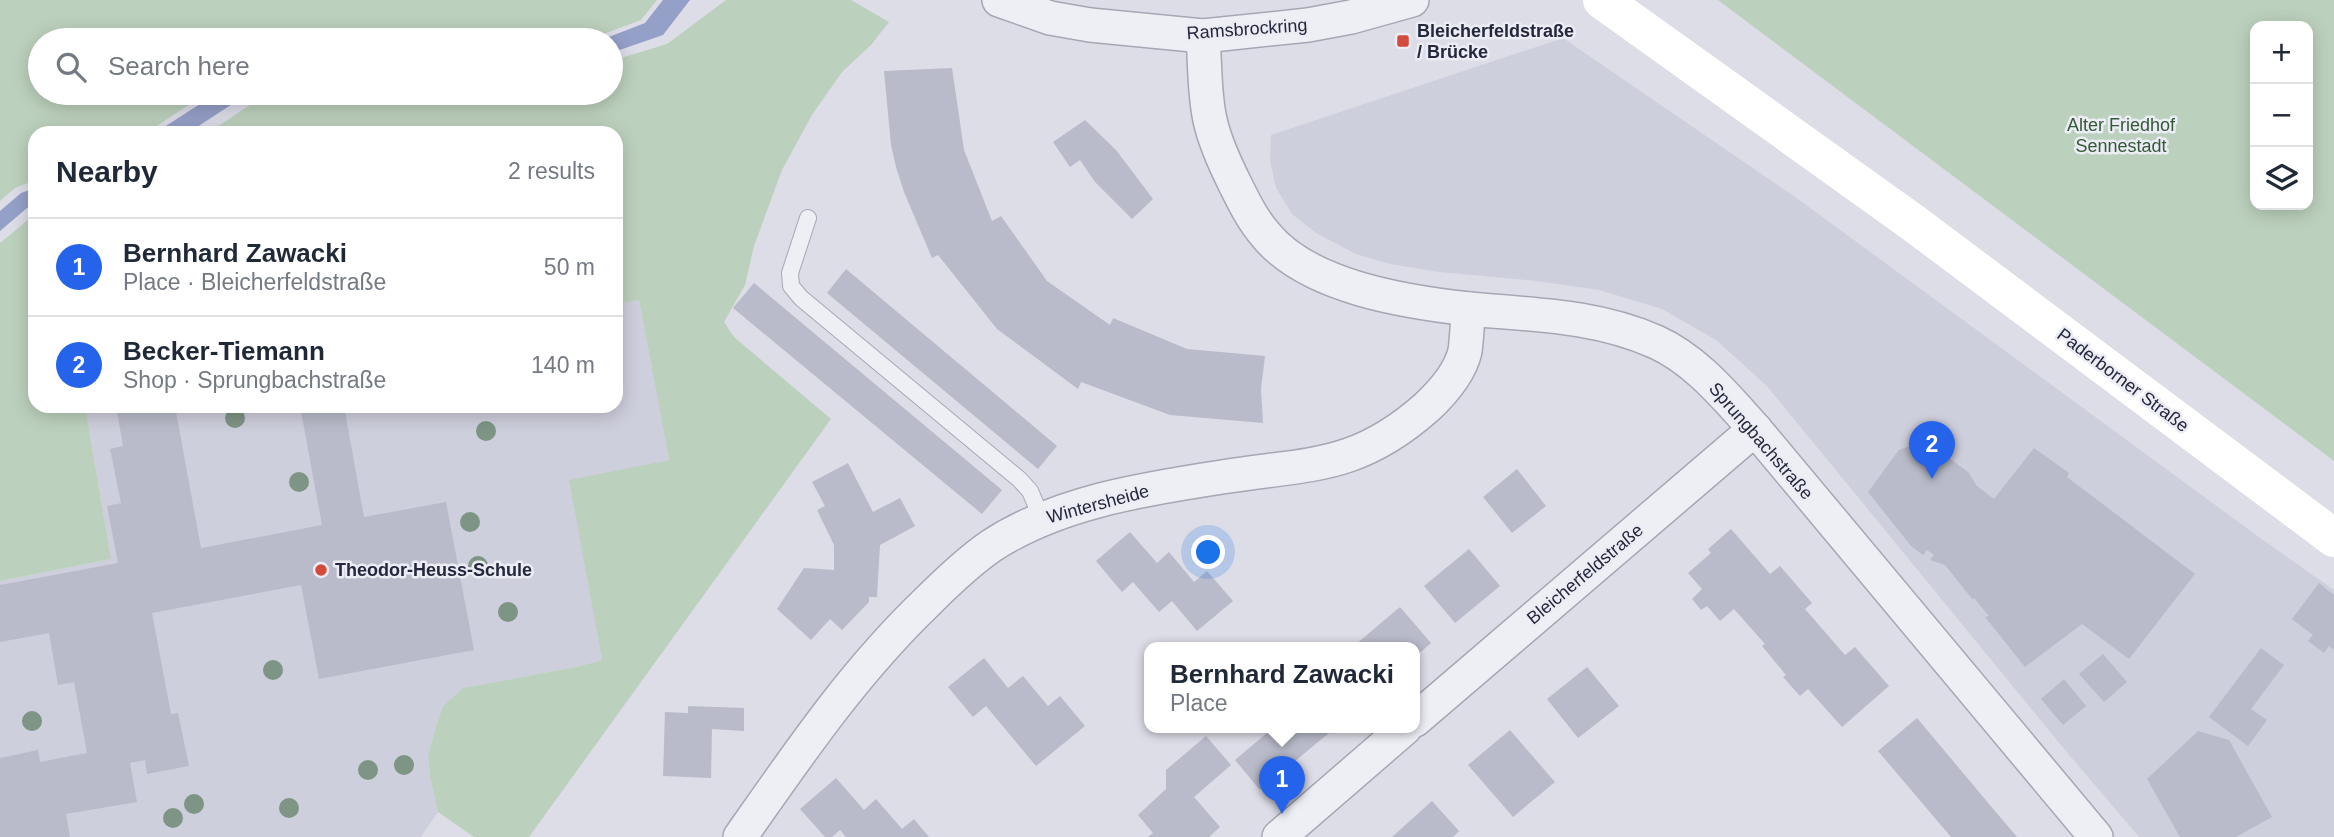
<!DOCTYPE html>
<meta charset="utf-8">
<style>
body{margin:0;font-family:Helvetica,sans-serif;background:#f2f2f3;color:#1f2937}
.controls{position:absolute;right:21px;top:21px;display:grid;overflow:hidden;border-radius:14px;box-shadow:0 4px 18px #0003}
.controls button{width:63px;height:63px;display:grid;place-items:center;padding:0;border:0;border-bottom:2px solid #e0e1e3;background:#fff;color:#1f2937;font:35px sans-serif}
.you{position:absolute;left:1209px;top:553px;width:24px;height:24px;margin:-18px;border:5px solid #fff;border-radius:50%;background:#1a73e8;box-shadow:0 0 0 10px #1a73e833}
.badge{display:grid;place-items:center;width:46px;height:46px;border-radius:50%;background:#2563eb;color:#fff;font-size:23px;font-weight:700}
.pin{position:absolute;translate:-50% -58px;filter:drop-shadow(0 2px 4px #0008)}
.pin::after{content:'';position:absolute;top:37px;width:24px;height:21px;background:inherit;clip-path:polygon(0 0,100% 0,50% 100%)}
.popup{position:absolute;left:1144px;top:642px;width:276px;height:91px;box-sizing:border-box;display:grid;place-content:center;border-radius:14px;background:#fff;filter:drop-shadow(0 2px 5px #0005);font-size:23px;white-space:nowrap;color:#747a83}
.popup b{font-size:26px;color:#1f2937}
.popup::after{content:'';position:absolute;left:50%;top:100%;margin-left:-14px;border:14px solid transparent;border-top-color:#fff}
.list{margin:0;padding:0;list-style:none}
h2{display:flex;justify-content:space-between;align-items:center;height:91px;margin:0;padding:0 28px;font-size:30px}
h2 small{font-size:23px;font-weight:400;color:#747a83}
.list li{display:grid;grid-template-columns:46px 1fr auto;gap:21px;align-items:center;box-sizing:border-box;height:98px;padding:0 28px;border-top:2px solid #e0e1e3}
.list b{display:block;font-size:26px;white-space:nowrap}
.list p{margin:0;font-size:23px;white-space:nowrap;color:#747a83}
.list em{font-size:23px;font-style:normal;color:#747a83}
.icon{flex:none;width:38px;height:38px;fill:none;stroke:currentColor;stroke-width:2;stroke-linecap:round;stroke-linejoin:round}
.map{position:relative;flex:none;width:2334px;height:837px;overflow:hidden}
.search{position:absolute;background:#fff;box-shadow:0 4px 18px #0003;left:28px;top:28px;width:595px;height:77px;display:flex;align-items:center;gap:18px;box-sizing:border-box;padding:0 24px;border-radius:38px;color:#747a83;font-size:26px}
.panel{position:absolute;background:#fff;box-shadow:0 4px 18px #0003;left:28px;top:126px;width:595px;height:287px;border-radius:21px}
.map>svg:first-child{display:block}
.built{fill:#cecfdc}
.green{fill:#bcd1bd;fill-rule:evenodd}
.water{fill:#95a0c9}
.building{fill:#b9bbca}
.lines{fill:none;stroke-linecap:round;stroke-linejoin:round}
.service-casing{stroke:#a5a7b4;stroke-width:18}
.minor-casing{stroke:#a5a7b4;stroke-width:36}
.service{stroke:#eeeff5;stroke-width:16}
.minor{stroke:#eeeff5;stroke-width:33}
.secondary{stroke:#fff;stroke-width:38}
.tree{fill:#7e9585}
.poi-dot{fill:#d34b3a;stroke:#ebecf4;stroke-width:2.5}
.labels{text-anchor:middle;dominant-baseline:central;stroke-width:5;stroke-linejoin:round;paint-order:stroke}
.street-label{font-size:18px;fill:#25283d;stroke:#ebecf4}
.poi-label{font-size:18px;font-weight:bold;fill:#25283d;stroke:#ebecf4;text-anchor:start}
.park-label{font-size:18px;fill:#325a35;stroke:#ebecf4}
</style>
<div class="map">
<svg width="2334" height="837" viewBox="0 0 2334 837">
<rect width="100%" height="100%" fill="#dcdde7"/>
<g class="built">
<path d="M1563,38L1798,199L2263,540L2334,590V837H2139L2065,750L1767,386L1716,340L1662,309L1599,290L1537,281L1439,272L1390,264L1356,254L1316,233L1292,214L1276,188L1270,161L1271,135Z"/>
<path d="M639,300L669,460L570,481L602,660L576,667L463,688L443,706L435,729L428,756L430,777L438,812L421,837H0V581L111,559L85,406H616V304Z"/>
</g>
<g class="green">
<path d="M0,0H657L641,20L598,36L477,28L324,40H40V93H207L146,133H35V180L15,188L0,201Z"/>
<path d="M726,0H851L889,22L871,45L842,72L812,115L782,170L754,246L745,285L724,322L734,337L831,419L529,837H474L438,812L430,777L428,756L435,729L443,706L463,688L576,667L602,660L569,480L669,460L639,300L616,304V133H208L268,93H611V61L667,44Z"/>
<path d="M1718,0H2334V461ZM2255,26H2308V205H2255Z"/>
<path d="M35,214V406H85L111,559L0,581V243Z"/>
</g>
<g class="water">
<path d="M663,0H690L663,35L611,53V40H601L645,23Z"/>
<path d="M479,32L588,40H378Z"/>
<path d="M217,93H249L188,133H155Z"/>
<path d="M35,188V205L27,208L0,231V211L21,193Z"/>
</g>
<g class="building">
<path d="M952,68L964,150L992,221L1001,216L1047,281L1110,325L1113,318L1187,349L1265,356L1261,389L1263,423L1170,415L1081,382L1078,389L997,329L938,255L932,258L904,192L896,167L891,145L884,71Z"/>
<path d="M1085,120L1116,150L1153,199L1132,219L1095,182L1080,160L1070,167L1053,142Z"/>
<path d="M846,269L1057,446L1038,469L827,293Z"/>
<path d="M754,283L1002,490L982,514L733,308Z"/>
<path d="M116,406H175L201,548L322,525L300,406H344L364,517L446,502L474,650L319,679L301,585L152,613L171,714L178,713L189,766L147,774L145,760L130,763L137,802L66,814L70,837H0V758L38,750L40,762L87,753L74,682L58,685L49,633L0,642V585L118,563L107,506L121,503L110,449L123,446Z"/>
<path d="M1925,440L1968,472L1977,486L1994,499L2034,448L2069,473L2067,477L2195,574L2129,659L2082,624L2025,667L1985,617L1989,616L1974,598L1973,600L1945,565L1930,560L1934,555L1927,550L1923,555L1911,546L1868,492L1899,450Z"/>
<path d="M848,463L873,512L900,498L915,526L880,545L877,597H869V602L842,630L830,619L811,640L777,609L804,568L834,570V545L817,510L825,506L812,482Z"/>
<path d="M1517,469L1546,506L1512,533L1483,497Z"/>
<path d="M1731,529L1770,574L1780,566L1812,603L1805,609L1845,655L1855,647L1889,686L1842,727L1808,689L1800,696L1783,677L1786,675L1762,646L1765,644L1734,609L1720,621L1707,606L1701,610L1692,599L1702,589L1688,573L1711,553L1708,549Z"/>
<path d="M1130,532L1157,563L1169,552L1194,582L1207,571L1233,601L1197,631L1172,601L1159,612L1133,582L1122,592L1096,561Z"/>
<path d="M1469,549L1500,586L1455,623L1424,586Z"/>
<path d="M2319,583L2334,595V650L2329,646L2324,653L2308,641L2313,635L2292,619Z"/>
<path d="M1400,607L1431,643L1415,657V648H1357L1355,645Z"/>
<path d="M2261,648L2284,665L2251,709L2267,720L2248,746L2209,717Z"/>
<path d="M2103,654L2127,682L2104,702L2079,674Z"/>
<path d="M984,658L1008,688L1023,676L1048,706L1060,696L1085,726L1036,766L986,706L973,717L948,687Z"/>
<path d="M1587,667L1619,706L1578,738L1547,699Z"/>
<path d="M2064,679L2086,706L2063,725L2041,699Z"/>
<path d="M688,706L744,708V731L712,729L711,778L663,776L665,712L688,713Z"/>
<path d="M1917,718L1989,804L2017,837H1951L1878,751Z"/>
<path d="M1273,728H1335L1260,790L1235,760Z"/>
<path d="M1510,730L1555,782L1513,817L1468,765Z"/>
<path d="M2198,731L2229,740L2272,817L2236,837H2180L2147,779Z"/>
<path d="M1206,736L1231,765L1194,797L1220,827L1209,837H1148L1153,833L1138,815L1166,789V770Z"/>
<path d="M836,778L864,810L876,799L902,829L914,819L929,837H846L840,830L832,837H825L800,809Z"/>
<path d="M1432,801L1459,831L1453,837H1392Z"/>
</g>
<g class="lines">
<g class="service-casing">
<path id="service" d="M808,218L790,273L791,286L801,298L1019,479L1030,491L1042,519"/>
</g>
<g class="minor-casing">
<g id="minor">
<path d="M999,0L1050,18L1090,25L1203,36L1308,25L1351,17L1412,0"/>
<path d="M1203,36C1205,63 1204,93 1210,120C1215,143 1225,164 1235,184C1244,202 1252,219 1265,234C1307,287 1406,302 1469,309C1534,315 1595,315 1656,342C1696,360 1726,397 1755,429L2096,837"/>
<path d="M1415,720L1755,429"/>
<path d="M740,837C799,753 853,673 927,602C947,582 968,562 991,546C1058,502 1144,489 1222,477C1309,463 1356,470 1427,407C1443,392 1460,373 1465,351C1467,337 1467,322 1469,309"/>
<path d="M1279,837L1405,728"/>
</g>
</g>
<use href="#service" class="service"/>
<use href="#minor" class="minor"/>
<path class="secondary" d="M1602,0L1912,222L2334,538"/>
</g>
<g class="tree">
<circle cx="235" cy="418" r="10"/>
<circle cx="486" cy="431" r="10"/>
<circle cx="299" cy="482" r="10"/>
<circle cx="470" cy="522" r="10"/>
<circle cx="478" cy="566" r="10"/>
<circle cx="508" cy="612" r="10"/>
<circle cx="273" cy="670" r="10"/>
<circle cx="32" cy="721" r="10"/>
<circle cx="404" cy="765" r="10"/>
<circle cx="368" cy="770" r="10"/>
<circle cx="194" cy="804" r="10"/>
<circle cx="289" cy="808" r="10"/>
<circle cx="173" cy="818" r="10"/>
</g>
<g class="poi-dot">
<rect x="1396" y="34" width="14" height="14" rx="3.5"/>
<circle cx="321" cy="570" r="7"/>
</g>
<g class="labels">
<g class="street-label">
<text transform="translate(1247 29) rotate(-4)">Ramsbrockring</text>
<text transform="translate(2123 380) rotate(37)">Paderborner Straße</text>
<text transform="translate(1761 441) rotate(49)">Sprungbachstraße</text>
<text transform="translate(1098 504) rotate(-15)">Wintersheide</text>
<text transform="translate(1585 574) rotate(-40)">Bleicherfeldstraße</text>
</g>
<g class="poi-label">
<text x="1417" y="31">Bleicherfeldstraße<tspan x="1417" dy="21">/ Brücke</tspan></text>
<text x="335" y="570">Theodor-Heuss-Schule</text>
</g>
<g class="park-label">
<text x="2121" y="125">Alter Friedhof<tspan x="2121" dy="21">Sennestadt</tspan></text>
</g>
</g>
</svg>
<div class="controls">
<button>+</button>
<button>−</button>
<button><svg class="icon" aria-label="layers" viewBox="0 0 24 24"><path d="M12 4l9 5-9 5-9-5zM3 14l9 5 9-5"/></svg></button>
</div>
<div class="you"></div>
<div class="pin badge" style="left:1282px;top:814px">1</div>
<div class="popup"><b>Bernhard Zawacki</b>Place</div>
<div class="pin badge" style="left:1932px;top:479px">2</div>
<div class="search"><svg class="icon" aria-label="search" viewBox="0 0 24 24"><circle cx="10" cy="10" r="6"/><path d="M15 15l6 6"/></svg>Search here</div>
<section class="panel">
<h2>Nearby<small>2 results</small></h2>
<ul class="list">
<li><span class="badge">1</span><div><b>Bernhard Zawacki</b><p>Place · Bleicherfeldstraße</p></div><em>50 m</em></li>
<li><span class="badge">2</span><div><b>Becker-Tiemann</b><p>Shop · Sprungbachstraße</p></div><em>140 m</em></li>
</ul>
</section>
</div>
